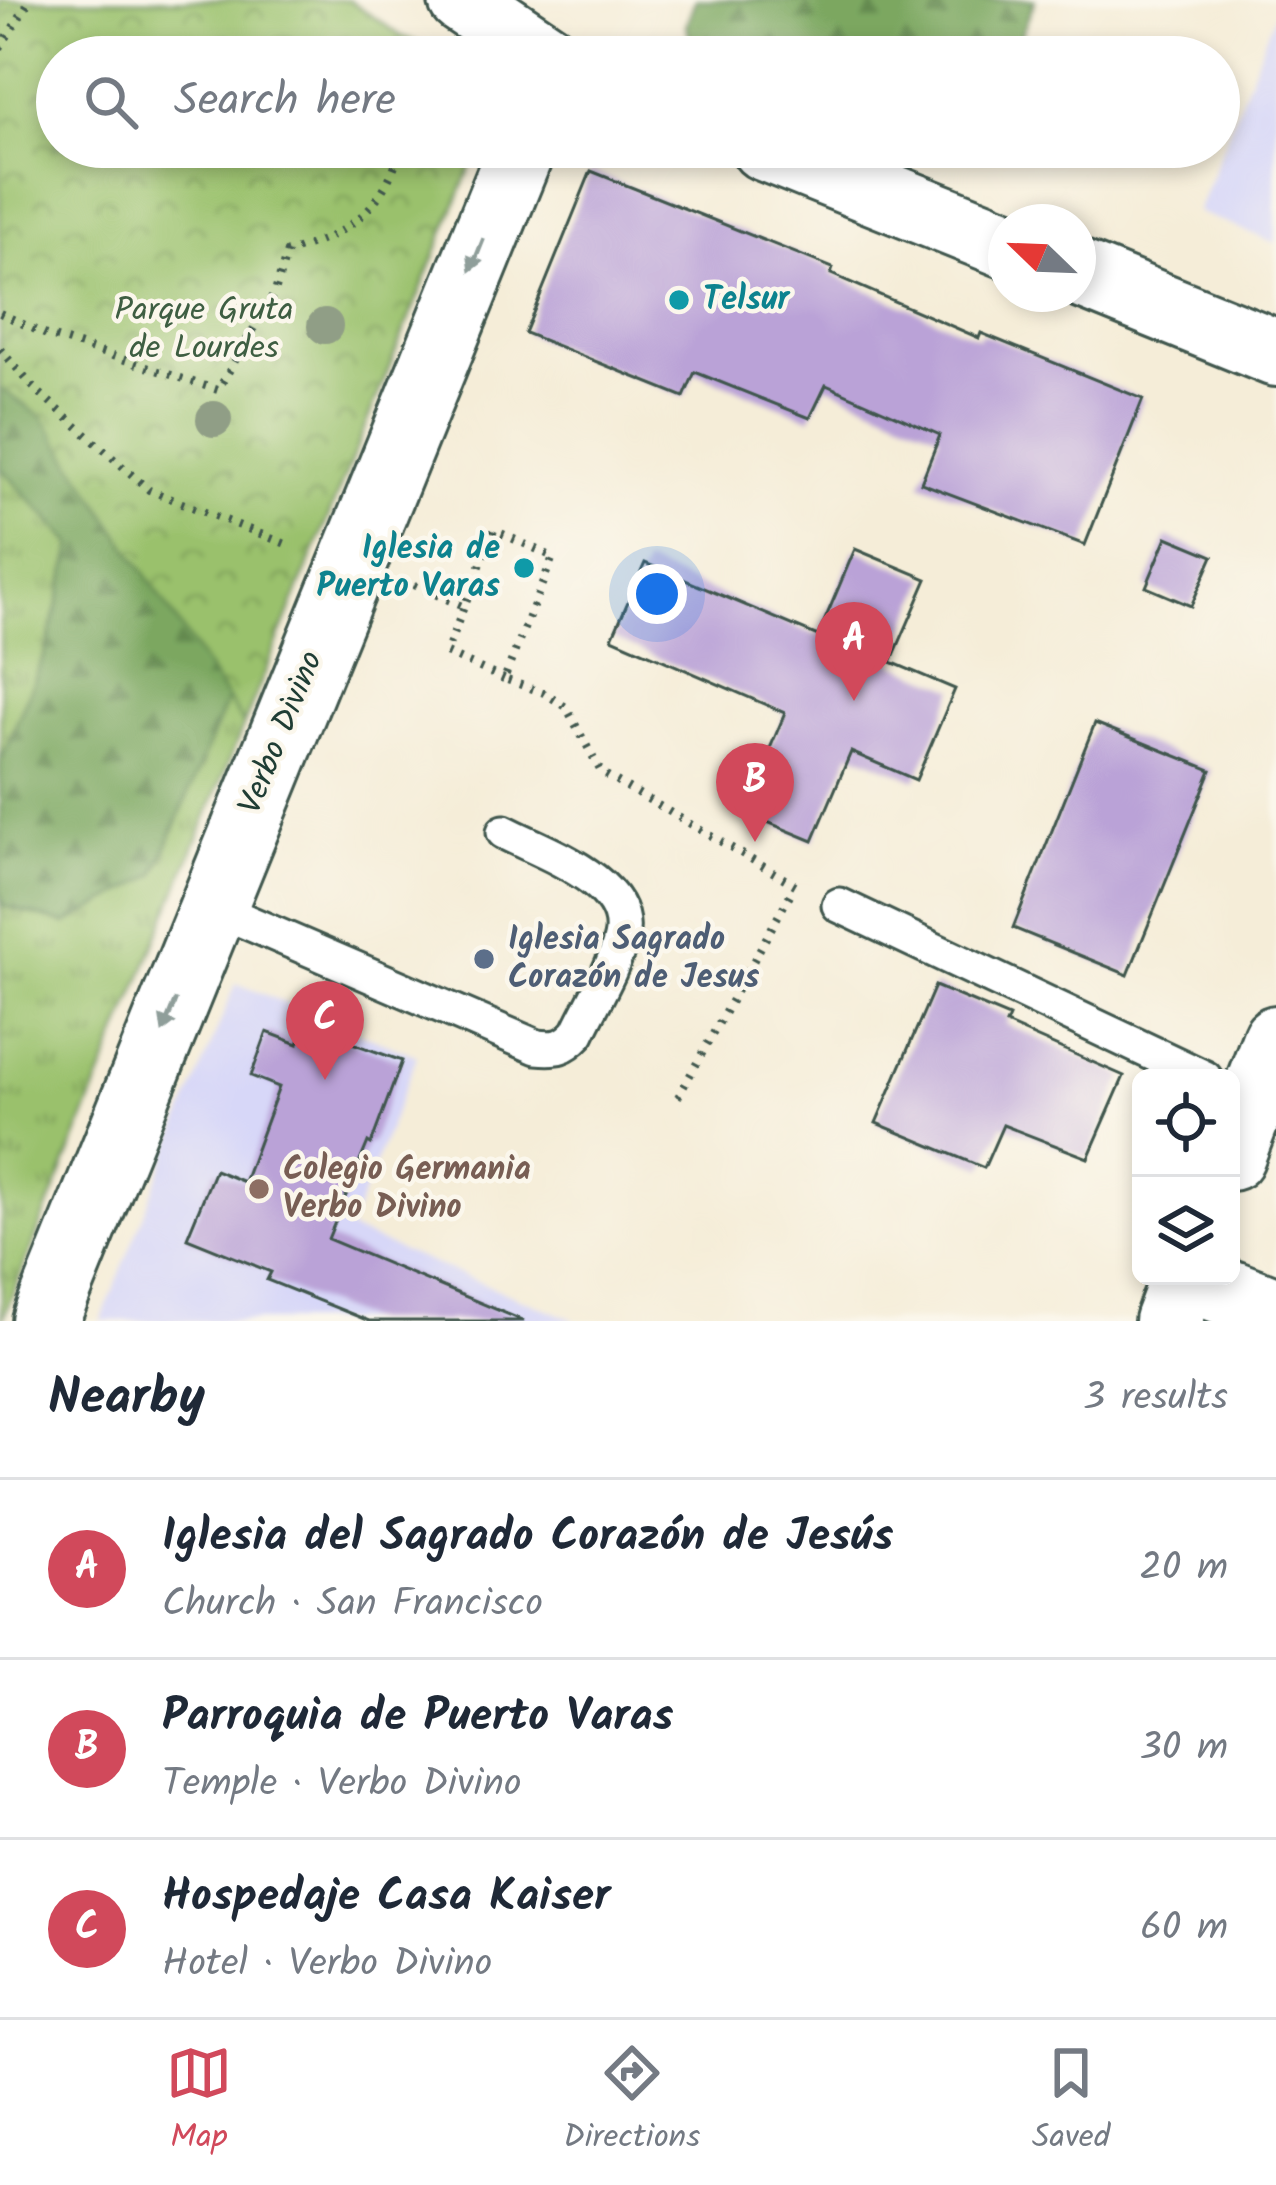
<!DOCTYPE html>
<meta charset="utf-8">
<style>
body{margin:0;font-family:Kalam,sans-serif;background:#f2f2f3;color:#1f2937}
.controls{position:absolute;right:36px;bottom:36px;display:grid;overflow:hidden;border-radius:18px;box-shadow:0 6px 18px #0003}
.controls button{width:108px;height:108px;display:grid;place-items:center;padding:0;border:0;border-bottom:3px solid #e0e1e3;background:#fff;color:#1f2937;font:60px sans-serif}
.compass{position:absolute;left:988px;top:204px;width:108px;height:108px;border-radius:50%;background:#fff;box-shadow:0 6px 18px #0003;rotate:293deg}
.you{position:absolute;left:657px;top:594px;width:42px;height:42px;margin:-30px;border:9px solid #fff;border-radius:50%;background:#1a73e8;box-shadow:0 0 0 18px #1a73e833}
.badge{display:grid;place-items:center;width:78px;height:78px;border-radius:50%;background:#d1495b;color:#fff;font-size:39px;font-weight:700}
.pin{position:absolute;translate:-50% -99px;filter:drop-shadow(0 3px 6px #0008)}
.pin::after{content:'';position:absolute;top:63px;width:42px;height:36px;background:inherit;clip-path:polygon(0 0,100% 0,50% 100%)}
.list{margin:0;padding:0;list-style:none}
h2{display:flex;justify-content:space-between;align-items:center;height:156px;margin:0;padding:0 48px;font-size:51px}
h2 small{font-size:39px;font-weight:400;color:#747a83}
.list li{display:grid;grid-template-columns:78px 1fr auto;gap:36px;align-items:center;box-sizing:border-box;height:180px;padding:0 48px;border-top:3px solid #e0e1e3}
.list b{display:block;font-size:45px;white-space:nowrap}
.list p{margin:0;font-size:39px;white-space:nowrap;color:#747a83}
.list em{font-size:39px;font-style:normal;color:#747a83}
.icon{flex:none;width:66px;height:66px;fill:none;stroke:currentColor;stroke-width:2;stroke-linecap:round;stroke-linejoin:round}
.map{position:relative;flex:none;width:1276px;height:1321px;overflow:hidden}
.search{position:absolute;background:#fff;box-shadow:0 6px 18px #0003;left:36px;right:36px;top:36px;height:132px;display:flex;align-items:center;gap:30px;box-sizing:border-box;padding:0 42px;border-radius:66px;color:#747a83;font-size:45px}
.sheet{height:696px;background:#fff}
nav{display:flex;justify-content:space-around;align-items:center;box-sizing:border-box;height:168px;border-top:3px solid #e0e1e3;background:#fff;font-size:33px;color:#747a83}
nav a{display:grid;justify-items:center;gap:6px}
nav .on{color:#d1495b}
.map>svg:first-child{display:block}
.built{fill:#d7d7f8}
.grass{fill:url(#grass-tufts);stroke:#5c7f50;stroke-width:3}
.forest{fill:url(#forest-firs);stroke:#4d724a;stroke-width:3}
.park{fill:url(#park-crowns);stroke:#5c7f50;stroke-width:3}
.building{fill:#baa2d7}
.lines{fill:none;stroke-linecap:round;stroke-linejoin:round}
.service-casing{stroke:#3f574d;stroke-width:39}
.minor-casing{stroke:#3f574d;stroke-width:72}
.secondary-casing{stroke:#3f574d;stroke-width:72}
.path{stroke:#3f574d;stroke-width:8;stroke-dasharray:3 9;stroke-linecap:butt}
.service{stroke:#fff;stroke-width:33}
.minor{stroke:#fff;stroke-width:66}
.secondary{stroke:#fff;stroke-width:66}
.tree{fill:#909e86}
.oneway{fill:#8f9e9a}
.culture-dot{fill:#0f9aa8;stroke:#fbf7ec;stroke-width:4.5}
.service-dot{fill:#5c6f8a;stroke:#fbf7ec;stroke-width:4.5}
.education-dot{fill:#8d6e63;stroke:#fbf7ec;stroke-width:4.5}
.labels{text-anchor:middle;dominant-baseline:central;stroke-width:9;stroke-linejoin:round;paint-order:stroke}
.culture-label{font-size:33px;font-weight:bold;fill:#0d838f;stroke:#fbf7ec;text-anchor:start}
.park-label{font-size:33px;fill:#3e5e42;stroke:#fbf7ec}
.street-label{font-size:33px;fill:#1f3d34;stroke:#fbf7ec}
.service-label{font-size:33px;font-weight:bold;fill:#4e5e75;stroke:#fbf7ec;text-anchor:start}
.education-label{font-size:33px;font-weight:bold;fill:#785e54;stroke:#fbf7ec;text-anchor:start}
</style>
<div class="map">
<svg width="1276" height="1321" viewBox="0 0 1276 1321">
<defs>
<pattern id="grass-tufts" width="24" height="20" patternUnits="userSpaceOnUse" patternTransform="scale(3)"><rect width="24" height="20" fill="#9ac16c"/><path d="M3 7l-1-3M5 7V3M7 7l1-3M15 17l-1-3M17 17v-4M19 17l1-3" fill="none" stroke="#7d9e5a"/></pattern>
<pattern id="forest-firs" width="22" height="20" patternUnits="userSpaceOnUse" patternTransform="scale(3)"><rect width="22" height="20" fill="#7ba760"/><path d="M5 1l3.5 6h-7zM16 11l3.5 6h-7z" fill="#648950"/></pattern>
<pattern id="park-crowns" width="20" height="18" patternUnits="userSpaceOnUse" patternTransform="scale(3)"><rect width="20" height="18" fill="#9ac16c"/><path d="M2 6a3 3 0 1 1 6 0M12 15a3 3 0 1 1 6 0" fill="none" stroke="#7d9e5a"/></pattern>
</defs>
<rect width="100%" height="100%" fill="#fbf7ec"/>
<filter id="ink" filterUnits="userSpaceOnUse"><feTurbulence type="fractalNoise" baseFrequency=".00833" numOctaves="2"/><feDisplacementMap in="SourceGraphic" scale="24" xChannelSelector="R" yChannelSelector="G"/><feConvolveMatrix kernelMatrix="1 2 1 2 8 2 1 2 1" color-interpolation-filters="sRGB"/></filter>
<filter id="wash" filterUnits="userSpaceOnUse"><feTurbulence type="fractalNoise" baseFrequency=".004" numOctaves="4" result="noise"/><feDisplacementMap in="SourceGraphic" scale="48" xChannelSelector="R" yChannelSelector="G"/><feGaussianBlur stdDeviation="2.7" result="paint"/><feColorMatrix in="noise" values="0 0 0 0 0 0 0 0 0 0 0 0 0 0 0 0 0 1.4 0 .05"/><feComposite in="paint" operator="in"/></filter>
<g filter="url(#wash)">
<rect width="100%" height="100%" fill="#f5edd8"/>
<g class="built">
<path d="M1276,10V243L1197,212Z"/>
<path d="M236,983L417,1056L349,1230L577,1321H101Z"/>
</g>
<path class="grass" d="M0,388L43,418L244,724L2,1321Z"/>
<g class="forest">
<path d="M695,0H1035L1012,57H697L686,26Z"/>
<path d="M0,241L233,685L155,875L66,924L4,906L0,893V763L46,651L73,545L0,467Z"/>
</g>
<path class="park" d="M0,0H349L401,36L450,57H57V147H479L244,724L43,418L0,388Z"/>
<g id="blocks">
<g class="building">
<path d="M591,171L833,268L831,274L979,338L981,333L1143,399L1085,545L921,483L940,435L826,385L810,418L695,372L684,397L525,333Z"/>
<path d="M1167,537L1213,556L1191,606L1146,587Z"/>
<path d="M855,549L927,579L891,662L955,689L916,780L851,752L813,841L743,812L785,713L612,638L645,563L818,636Z"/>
<path d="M1095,723L1211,770L1128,975L1013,928Z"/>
<path d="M935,986L1009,1017L1006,1024L1124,1076L1088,1158L1003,1125L984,1168L876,1123Z"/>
<path d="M305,1026L402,1061L371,1144L368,1142L328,1239L524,1321H369L267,1280L271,1272L187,1238L215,1170L244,1182L279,1087L251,1076L267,1032L298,1044Z"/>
</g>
</g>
</g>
<g filter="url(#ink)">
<use href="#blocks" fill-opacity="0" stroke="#3f574d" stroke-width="3"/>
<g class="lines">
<g class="service-casing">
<g id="service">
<path d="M839,905L1205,1078"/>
<path d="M212,907L537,1047C557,1049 564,1048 578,1033C591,1005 615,967 621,938C634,882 542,852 504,832"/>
</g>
</g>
<g class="minor-casing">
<g id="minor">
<path d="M1231,1157L1276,1039"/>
<path d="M45,1321L522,147"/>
<path d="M1168,1321L1185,1276L1276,1311"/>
</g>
</g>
<g class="secondary-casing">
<g id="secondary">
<path d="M462,0L547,57"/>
<path d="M764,147L1006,244"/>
<path d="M1078,273L1276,353"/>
</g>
</g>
<g class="path">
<path d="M0,48L30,0"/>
<path d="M0,313L44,334L218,390L275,292L287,252C347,236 383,210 401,147"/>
<path d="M0,349L33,387L149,490L291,546"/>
<path d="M414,585L462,606"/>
<path d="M504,679L446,653L494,530L553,557L504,679L544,693L566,707L601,772L797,886"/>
<path d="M678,1097L791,893"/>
</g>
<use href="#service" class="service"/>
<use href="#minor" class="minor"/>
<use href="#secondary" class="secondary"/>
</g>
<g class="tree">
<circle cx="325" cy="326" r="18"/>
<circle cx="214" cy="419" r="18"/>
</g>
<defs><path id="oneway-solid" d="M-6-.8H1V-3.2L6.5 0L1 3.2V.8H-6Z" transform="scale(3)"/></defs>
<g class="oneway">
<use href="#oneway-solid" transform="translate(477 255) rotate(112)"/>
<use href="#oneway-solid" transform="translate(169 1016) rotate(112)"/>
</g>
</g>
<g class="culture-dot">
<circle cx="679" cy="300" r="12"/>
<circle cx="524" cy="568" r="12"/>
</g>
<circle class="service-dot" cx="484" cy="959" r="12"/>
<circle class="education-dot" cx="259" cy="1189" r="12"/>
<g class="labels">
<g class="culture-label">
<text x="703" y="300">Telsur</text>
<text x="500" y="549" text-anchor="end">Iglesia de<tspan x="500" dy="38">Puerto Varas</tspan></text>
</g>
<g class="park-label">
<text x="204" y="311">Parque Gruta<tspan x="204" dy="38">de Lourdes</tspan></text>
</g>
<g class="street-label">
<text transform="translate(282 733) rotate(-68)">Verbo Divino</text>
</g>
<g class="service-label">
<text x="508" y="940">Iglesia Sagrado<tspan x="508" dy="38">Corazón de Jesus</tspan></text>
</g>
<g class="education-label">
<text x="283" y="1170">Colegio Germania<tspan x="283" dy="38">Verbo Divino</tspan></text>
</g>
</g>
</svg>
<div class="controls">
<button><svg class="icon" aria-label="locate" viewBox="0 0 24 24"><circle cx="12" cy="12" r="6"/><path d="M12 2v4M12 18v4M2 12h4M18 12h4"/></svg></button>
<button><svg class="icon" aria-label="layers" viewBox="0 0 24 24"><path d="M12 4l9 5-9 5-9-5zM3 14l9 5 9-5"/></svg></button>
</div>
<svg class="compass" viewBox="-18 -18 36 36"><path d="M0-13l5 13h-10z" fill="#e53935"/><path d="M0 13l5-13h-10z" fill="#747a83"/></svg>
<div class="you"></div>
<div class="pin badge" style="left:854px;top:701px">A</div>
<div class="pin badge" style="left:755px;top:842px">B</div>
<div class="pin badge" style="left:325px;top:1080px">C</div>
<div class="search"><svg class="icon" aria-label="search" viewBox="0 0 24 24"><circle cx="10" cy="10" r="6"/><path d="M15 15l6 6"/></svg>Search here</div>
</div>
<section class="sheet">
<h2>Nearby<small>3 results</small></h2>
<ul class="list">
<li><span class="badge">A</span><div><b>Iglesia del Sagrado Corazón de Jesús</b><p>Church · San Francisco</p></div><em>20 m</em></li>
<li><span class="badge">B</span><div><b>Parroquia de Puerto Varas</b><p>Temple · Verbo Divino</p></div><em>30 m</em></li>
<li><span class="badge">C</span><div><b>Hospedaje Casa Kaiser</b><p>Hotel · Verbo Divino</p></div><em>60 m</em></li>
</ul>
</section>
<nav>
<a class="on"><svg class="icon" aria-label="map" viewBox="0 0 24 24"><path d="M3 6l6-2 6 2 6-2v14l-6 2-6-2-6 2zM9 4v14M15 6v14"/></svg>Map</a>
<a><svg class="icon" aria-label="directions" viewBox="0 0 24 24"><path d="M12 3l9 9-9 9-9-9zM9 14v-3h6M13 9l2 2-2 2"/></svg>Directions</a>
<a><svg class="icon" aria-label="saved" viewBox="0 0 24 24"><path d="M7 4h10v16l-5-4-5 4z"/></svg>Saved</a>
</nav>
